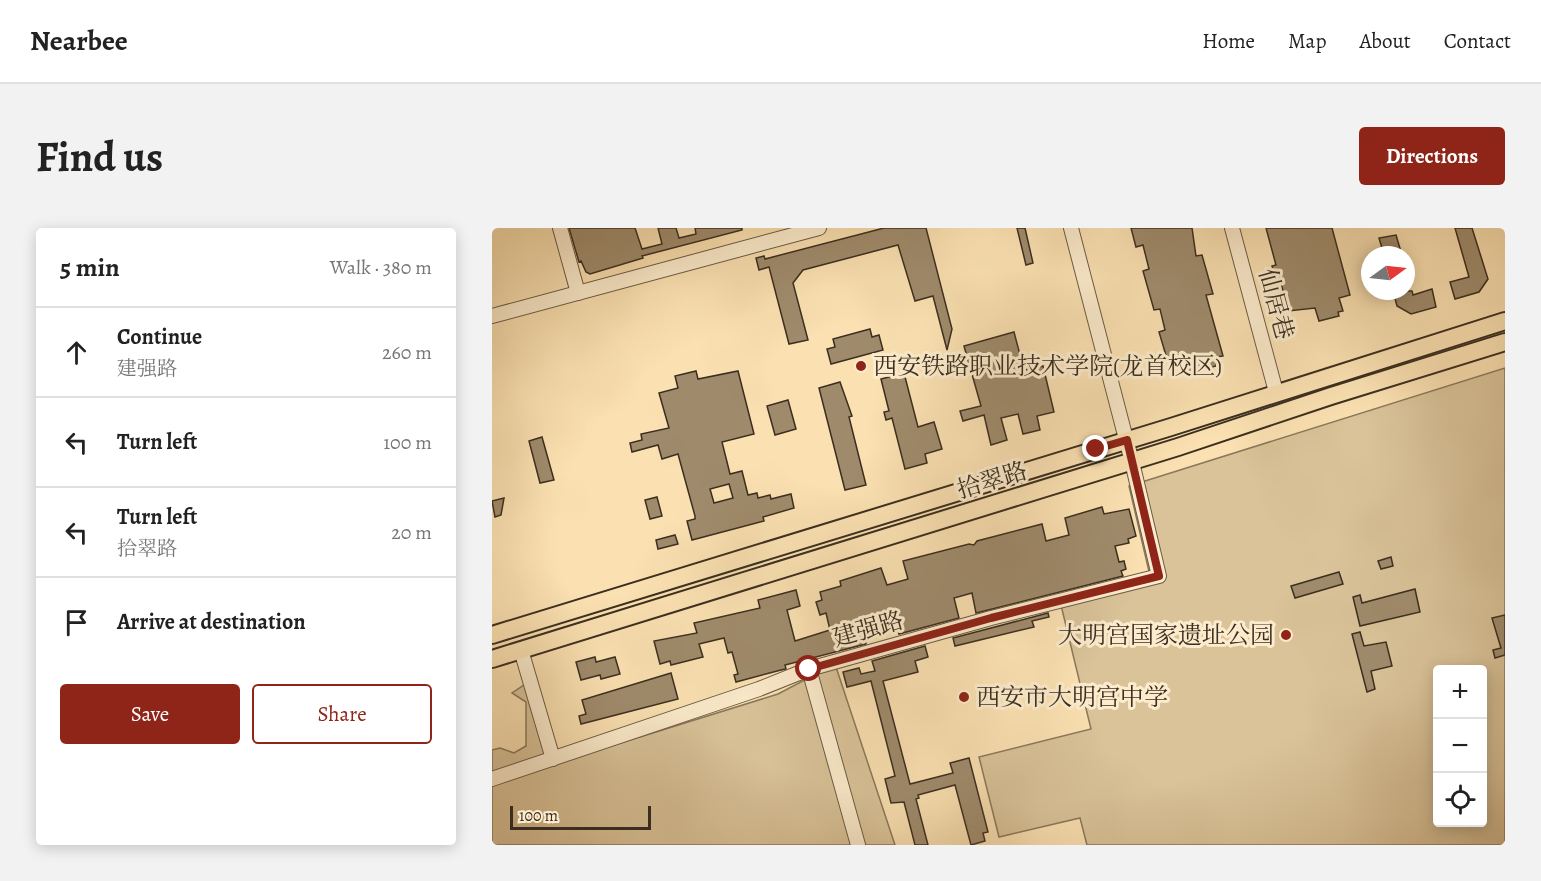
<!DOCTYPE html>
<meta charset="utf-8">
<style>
body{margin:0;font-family:Alegreya,"Noto Serif SC",serif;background:#f2f2f2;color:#222}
.controls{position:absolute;right:18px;bottom:18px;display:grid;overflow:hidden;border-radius:6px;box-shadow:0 3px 15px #0003}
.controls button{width:54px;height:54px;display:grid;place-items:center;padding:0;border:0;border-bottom:2px solid #e0e0e0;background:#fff;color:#222;font:30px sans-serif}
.compass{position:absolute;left:869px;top:18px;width:54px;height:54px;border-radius:50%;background:#fff;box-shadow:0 3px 15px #0003;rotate:75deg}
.scale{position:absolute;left:18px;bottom:15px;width:141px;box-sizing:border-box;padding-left:6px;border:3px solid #3b2e20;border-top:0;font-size:16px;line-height:21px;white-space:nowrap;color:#3b2e20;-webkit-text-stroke:4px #fceccd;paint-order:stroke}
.stop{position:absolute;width:18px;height:18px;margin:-14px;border:4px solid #8f2418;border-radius:50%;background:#fff}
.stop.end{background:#8f2418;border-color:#fff;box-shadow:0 2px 6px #0008}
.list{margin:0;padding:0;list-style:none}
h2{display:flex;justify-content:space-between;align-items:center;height:78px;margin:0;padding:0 24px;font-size:26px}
h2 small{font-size:20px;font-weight:400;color:#767676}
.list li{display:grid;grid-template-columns:39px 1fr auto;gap:18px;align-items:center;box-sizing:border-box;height:90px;padding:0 24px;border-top:2px solid #e0e0e0}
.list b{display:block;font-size:22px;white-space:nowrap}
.list p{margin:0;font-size:20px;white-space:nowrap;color:#767676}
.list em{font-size:20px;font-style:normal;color:#767676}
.actions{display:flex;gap:12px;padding:18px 24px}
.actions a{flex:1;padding:14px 0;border:2px solid #8f2418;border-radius:6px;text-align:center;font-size:21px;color:#8f2418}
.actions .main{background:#8f2418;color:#fff}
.icon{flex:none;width:33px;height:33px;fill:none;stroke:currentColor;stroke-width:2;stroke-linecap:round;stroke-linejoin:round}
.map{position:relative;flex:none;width:1013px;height:617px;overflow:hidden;border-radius:6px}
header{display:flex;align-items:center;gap:36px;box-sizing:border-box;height:84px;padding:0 30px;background:#fff;border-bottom:2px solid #e0e0e0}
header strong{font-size:28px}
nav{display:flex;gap:33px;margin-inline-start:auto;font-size:21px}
.intro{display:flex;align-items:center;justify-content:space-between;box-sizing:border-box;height:144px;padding:0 36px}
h1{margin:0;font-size:42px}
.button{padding:15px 27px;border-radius:6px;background:#8f2418;color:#fff;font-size:21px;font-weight:700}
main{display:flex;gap:36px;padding:0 36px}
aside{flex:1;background:#fff;border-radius:6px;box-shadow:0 3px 15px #0003}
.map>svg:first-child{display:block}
.green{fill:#dac399;stroke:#8a785c;stroke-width:1.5;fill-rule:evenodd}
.building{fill:#9f8b6c;stroke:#3b2e20;stroke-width:1.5;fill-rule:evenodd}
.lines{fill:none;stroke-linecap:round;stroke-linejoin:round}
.minor-casing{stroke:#6b5b44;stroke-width:16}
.major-casing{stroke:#3b2e20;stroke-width:20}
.minor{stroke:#fceccd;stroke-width:14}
.major{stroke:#fbe1b2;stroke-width:16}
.route{stroke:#8f2418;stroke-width:8}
.poi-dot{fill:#8f2418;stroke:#fceccd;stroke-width:2}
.labels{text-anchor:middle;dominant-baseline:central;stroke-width:6;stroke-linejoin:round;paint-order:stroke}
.street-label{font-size:24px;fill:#3b2e20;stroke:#fceccd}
.poi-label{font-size:24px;fill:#3b2e20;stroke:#fceccd;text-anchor:start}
</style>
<header>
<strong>Nearbee</strong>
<nav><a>Home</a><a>Map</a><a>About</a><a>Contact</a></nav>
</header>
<div class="intro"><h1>Find us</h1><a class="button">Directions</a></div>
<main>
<aside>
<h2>5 min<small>Walk · 380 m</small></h2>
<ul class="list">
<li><svg class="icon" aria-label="ahead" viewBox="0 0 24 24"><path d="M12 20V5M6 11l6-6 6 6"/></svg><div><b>Continue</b><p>建强路</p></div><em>260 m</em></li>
<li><svg class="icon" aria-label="left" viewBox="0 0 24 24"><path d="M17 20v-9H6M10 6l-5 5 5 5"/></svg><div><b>Turn left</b></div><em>100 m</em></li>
<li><svg class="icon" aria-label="left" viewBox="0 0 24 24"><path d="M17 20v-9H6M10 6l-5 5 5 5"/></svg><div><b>Turn left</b><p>拾翠路</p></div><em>20 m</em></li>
<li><svg class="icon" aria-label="arrive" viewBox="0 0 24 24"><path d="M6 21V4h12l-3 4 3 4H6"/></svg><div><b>Arrive at destination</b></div></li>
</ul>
<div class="actions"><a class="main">Save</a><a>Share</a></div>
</aside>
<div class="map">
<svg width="1013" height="617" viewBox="0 0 1013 617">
<rect width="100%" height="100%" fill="#fbe1b2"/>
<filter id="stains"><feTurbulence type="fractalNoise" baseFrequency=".00333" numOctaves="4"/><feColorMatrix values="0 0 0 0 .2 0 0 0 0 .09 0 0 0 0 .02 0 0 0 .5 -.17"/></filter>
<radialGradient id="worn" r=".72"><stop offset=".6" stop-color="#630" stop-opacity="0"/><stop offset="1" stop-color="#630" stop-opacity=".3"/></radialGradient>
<g class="green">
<path d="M1013,140V617H595L588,590L507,609L487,529L599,501L568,373L659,352L637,258ZM945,442H990V594H945Z"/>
<path d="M343,436L403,617H0V555L286,466Z"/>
<path d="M35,455L56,527L0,545V522L8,520L22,525L34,518V474L20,465Z"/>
</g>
<g class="building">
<path d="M77,0H143L150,21L170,16L166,0H184L187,10L204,6L203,0H250V2L150,28L151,30L98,46L94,44L89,33L87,34Z"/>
<path d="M392,0H434L460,101L455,122L441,68L423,73L406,17L311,42L301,55L316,112L297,116L277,39L267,42L264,30L272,28L273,31Z"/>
<path d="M525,0H533L541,35L534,37Z"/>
<path d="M639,0H700L704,28L710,27L721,66L714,67L731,128L725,129L724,138L695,146L690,139L683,140L681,130L675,131L667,104L673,102L668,81L662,82L651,43L657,41L651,17L644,19Z"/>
<path d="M774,0H840L858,67L847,70L851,83L846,84L847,88L827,93L823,80L796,83L787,47L783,49L780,38L784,37Z"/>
<path d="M963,0H980L996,51L987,64L963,71L958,54L977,49Z"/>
<path d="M904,7L910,27H892L887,10Z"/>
<path d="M940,61L944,79L919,86L905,78L901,63H920L921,67Z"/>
<path d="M378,101L380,109L387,107L391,122L339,136L335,121L343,119L341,111Z"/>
<path d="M522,104L532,142L551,138L562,184L545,188L548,202L531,206L526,186L509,190L515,212L499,217L492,187L471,193L468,183L489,178L472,118Z"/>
<path d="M204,143L206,151L246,143L262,206L230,214L238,246L250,243L256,267L265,265L266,270L278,267L279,271L299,266L302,280L271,289L272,293L200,312L195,293L203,291V288L186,226L170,231L166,217L140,224L138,215L150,212L149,206L177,200L167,165L186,160L183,148ZM237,256L241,270L222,275L218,261Z"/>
<path d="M412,145L426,199L442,194L450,221L433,226L435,235L413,241L400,190L394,192L392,184L397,183L389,151Z"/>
<path d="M348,154L360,188L357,189L374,257L353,262L327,160Z"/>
<path d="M296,172L304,201L283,207L275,178Z"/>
<path d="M50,209L62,252L48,255L37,213Z"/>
<path d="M165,269L170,288L158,291L153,272Z"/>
<path d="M12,270L9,287L3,289L0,273Z"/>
<path d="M610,279L612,286L637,281L644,308L636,311L637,315L623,318L627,334L632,333L634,341L629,343L631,348L484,385L480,365L462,370L467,390L407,406L405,399L397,401L396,397L372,404L374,416L293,437L294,441L289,442L244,454L242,447L246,446L240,424L236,425L232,410L207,416L211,429L179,437L178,433L168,436L162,413L205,405L202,395L268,380L266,372L304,362L308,378L295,382L303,413L338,402L334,385L328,387L324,374L330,372L328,364L349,358L348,353L389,340L395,357L416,351L411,333L477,316L482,317L485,313L550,296L554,313L577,307L573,290Z"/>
<path d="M183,307L186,316L166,321L164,312Z"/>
<path d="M899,329L901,338L889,341L886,333Z"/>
<path d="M847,344L851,356L803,370L799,358Z"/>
<path d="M923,361L928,384L868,398L861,369L868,367L870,375Z"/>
<path d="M556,385L557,389L540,393L542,399L463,418L461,410Z"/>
<path d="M1013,387V427L1003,430L1001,422L1009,420L1000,390Z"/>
<path d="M868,404L872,418L894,414L900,438L879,443L883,461L875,464L860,406Z"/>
<path d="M433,418L436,429L423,433L426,444L391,453L418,556L461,545L458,535L477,530L496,604L491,605L493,613L479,617L463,557L426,567L427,570L424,571L436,617H423L412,574L399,575L393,551L403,548L379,453L355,459L351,444L367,440L369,446L383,443L380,433Z"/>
<path d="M103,429L104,434L123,429L128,446L109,451L108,447L89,452L84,434Z"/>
<path d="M179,445L186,471L89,496L87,488L94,486L90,472Z"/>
</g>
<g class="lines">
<g class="minor-casing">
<g id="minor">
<path d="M68,0L86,65"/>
<path d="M740,0L784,164"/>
<path d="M0,88L327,0"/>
<path d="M29,422L61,531"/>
<path d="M317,441L366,617"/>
<path d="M0,551L267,461L317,441L499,390L667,348L640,234L579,0"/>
</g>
</g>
<g class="major-casing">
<g id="major">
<path d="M0,407L679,199L1013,93"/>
<path d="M0,431L686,219L839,168L1013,114"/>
</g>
</g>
<use href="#minor" class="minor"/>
<use href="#major" class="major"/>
</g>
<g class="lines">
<path class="route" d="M317,441L499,390L667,348L635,212L604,221"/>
</g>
<g class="poi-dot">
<circle cx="369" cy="138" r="6"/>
<circle cx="794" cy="407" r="6"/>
<circle cx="472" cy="469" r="6"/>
</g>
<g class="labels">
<g class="street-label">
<text transform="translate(784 76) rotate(75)">仙居巷</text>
<text transform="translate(500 252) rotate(-17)">拾翠路</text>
<text transform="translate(376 401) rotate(-16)">建强路</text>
</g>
<g class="poi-label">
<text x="381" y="138">西安铁路职业技术学院(龙首校区)</text>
<text x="782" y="407" text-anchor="end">大明宫国家遗址公园</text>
<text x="484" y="469">西安市大明宫中学</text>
</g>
</g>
<rect width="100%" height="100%" filter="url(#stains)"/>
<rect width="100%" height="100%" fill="url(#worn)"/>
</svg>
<div class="controls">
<button>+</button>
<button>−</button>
<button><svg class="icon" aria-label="locate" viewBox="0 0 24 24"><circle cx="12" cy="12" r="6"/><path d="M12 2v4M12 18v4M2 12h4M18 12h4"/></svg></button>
</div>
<svg class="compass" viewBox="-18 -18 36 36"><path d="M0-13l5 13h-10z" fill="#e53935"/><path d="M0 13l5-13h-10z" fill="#767676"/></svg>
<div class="scale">100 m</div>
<div class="stop" style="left:317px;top:441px"></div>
<div class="stop end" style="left:604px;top:221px"></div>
</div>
</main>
